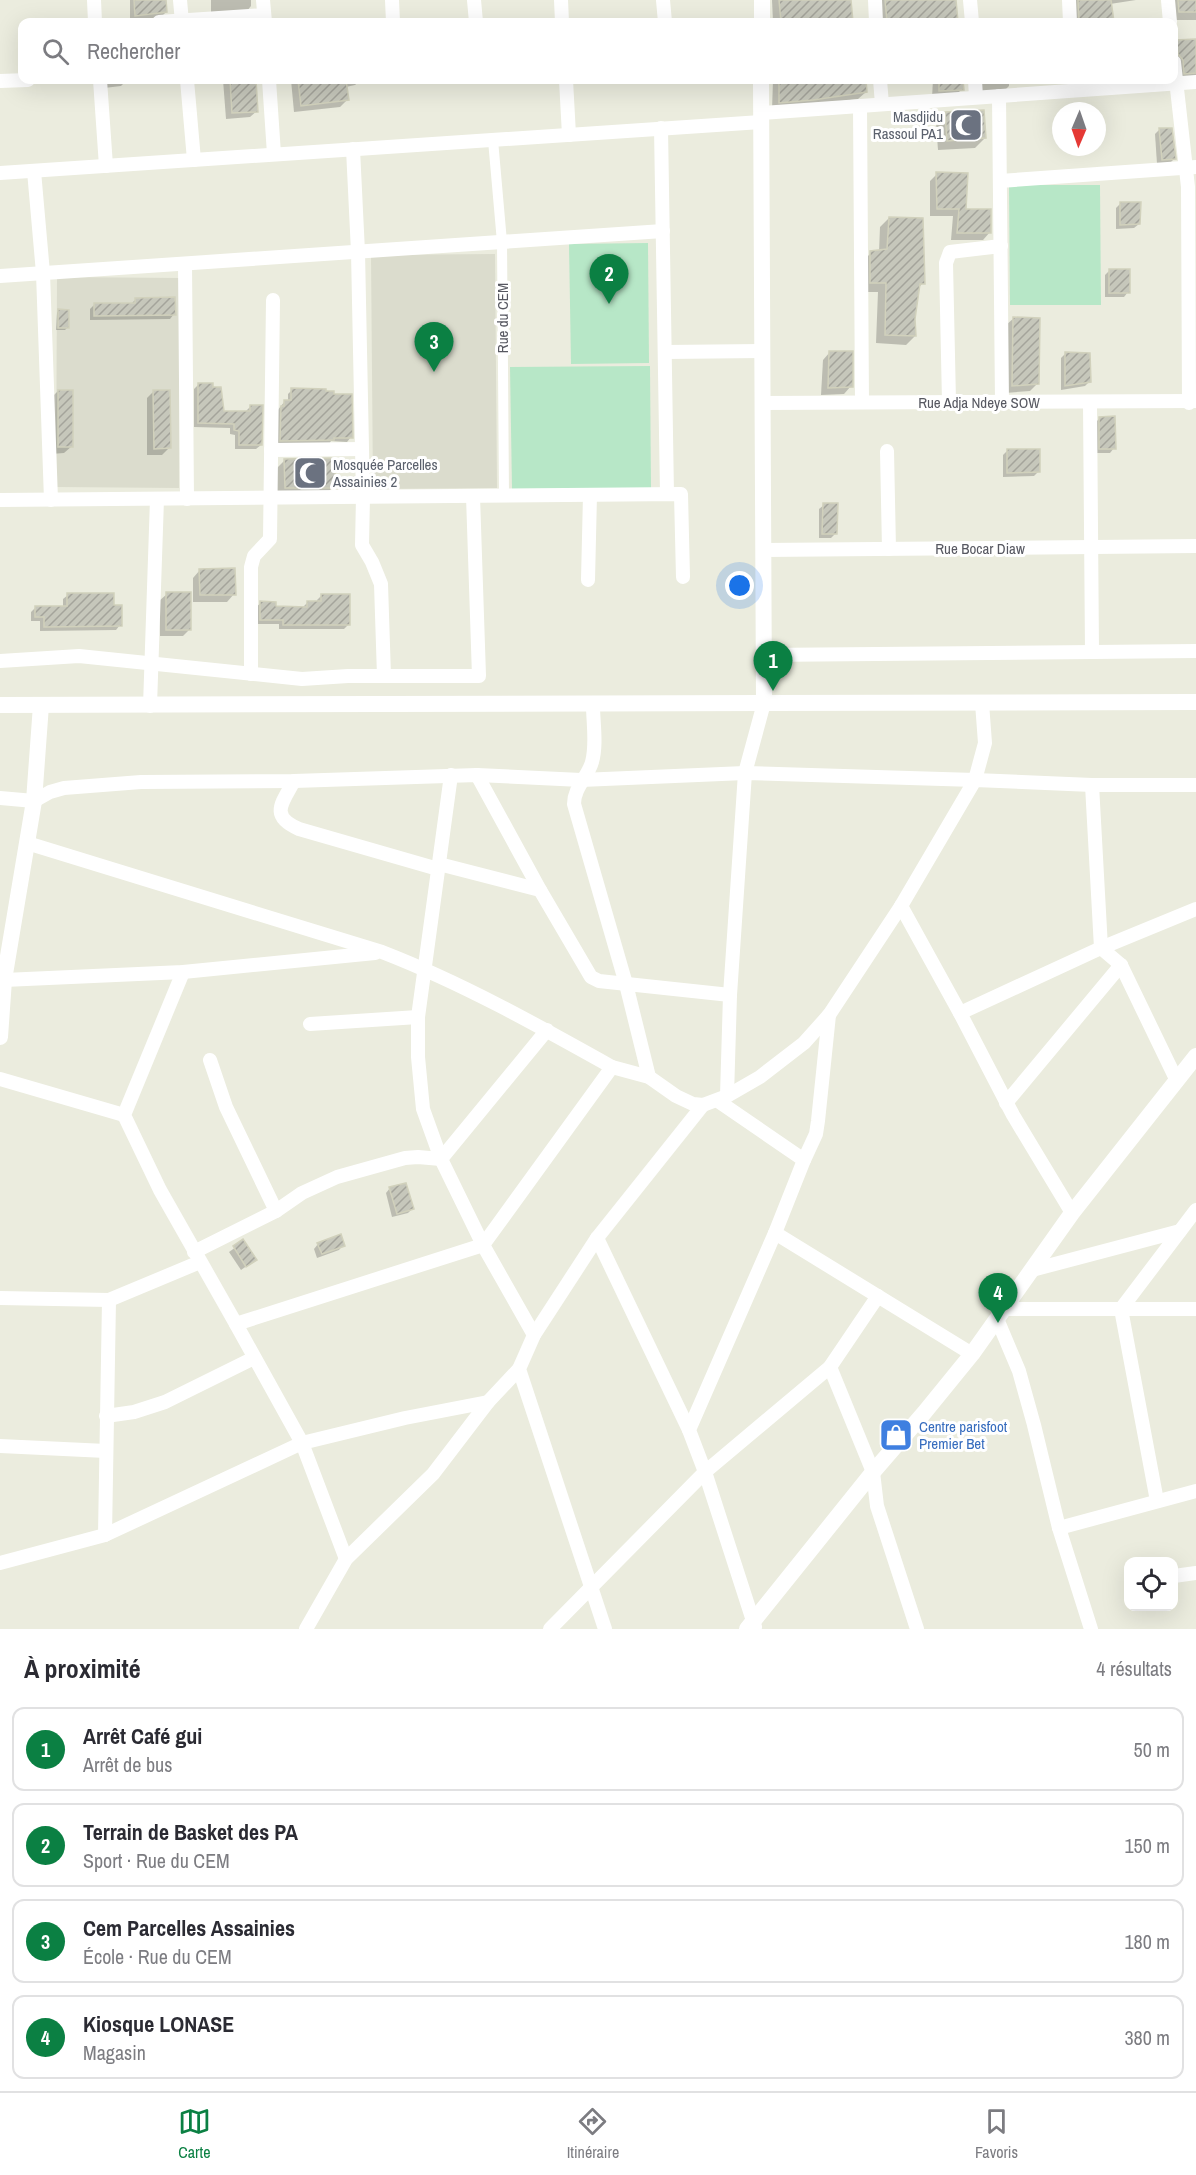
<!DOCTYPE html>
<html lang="fr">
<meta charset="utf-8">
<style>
body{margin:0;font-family:"Archivo Narrow",sans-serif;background:#f2f2f3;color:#2b2b33}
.controls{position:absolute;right:18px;bottom:18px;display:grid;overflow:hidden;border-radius:12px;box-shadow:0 6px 24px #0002}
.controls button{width:54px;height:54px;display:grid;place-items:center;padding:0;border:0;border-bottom:2px solid #e1e1e2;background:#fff;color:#2b2b33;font:30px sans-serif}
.compass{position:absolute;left:1052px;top:102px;width:54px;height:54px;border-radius:50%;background:#fff;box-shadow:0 6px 24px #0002;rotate:182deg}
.you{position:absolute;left:740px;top:586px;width:21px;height:21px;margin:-15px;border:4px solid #fff;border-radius:50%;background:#1a73e8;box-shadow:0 0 0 9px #1a73e833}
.badge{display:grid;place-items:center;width:39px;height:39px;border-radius:50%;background:#0b8043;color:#fff;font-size:20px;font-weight:700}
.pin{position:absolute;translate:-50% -50px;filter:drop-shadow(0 2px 3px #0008)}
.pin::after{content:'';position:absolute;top:32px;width:21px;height:18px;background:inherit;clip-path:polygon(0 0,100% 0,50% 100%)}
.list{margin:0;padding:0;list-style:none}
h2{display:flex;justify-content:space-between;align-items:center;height:78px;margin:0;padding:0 24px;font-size:26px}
h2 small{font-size:20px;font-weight:400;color:#7c7c81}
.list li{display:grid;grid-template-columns:39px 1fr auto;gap:18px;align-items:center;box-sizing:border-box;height:84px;margin:0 12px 12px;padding:0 12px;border:2px solid #e1e1e2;border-radius:12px}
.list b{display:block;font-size:22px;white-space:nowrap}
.list p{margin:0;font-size:20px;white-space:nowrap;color:#7c7c81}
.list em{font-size:20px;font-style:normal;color:#7c7c81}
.icon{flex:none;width:33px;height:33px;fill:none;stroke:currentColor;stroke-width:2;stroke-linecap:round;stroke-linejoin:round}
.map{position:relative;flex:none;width:1196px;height:1629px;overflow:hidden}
.search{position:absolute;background:#fff;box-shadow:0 6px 24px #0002;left:18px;right:18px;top:18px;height:66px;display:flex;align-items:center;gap:15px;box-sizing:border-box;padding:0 21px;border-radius:12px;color:#7c7c81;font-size:22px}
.sheet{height:462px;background:#fff}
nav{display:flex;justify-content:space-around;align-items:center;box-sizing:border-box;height:84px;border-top:2px solid #e1e1e2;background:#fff;font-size:16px;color:#7c7c81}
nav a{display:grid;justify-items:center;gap:3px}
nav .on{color:#0b8043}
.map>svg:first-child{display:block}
.education{fill:#dbdccd}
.grass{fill:#b7e7c7}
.shadow{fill:#0003}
.building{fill:url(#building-hatch);stroke:#d1d1bc;stroke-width:1.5}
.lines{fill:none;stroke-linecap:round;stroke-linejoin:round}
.pedestrian{stroke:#fff;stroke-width:10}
.minor{stroke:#fff;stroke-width:14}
.tertiary{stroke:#fff;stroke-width:16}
.labels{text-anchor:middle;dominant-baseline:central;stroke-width:6;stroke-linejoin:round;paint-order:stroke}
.worship-label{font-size:15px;fill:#5b616d;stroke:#fff;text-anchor:end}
.street-label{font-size:15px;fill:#575861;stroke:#fff}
.shop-label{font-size:15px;fill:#366cbe;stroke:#fff;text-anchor:start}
</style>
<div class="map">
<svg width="1196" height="1629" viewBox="0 0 1196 1629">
<defs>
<pattern id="building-hatch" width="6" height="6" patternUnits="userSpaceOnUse" patternTransform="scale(1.5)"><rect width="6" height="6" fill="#c6c7bb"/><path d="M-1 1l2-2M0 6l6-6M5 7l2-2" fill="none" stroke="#a4a49b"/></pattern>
</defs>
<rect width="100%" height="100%" fill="#ebecde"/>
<g class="education">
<path d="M495,254L497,488L373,489L371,255Z"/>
<path d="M57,277L180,278L179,488L56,487Z"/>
</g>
<g class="grass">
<path d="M1009,185H1100L1101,305H1010Z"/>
<path d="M648,243L649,363L571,364L569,244Z"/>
<path d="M650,366L651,488L512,489L510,367Z"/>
</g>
<g class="shadow">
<path d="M130,0H165L166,12L160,18L150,19L149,22H130Z"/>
<path d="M211,0H251V6L247,11L211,13Z"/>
<path d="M772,0H851L852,22H773Z"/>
<path d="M879,0H955L957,22H880Z"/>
<path d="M1069,0H1136L1110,4L1112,22H1071Z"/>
<path d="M1170,0H1196V20H1171Z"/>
<path d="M1196,41V82H1176L1174,66V43Z"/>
<path d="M100,80H127L121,86L104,88Z"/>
<path d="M223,80H254L257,111L250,117L226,119Z"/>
<path d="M291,80H361L355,85L346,87L347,100L340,107L294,112Z"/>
<path d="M773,80H865L866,92L858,99L772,110Z"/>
<path d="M933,80H961L962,89L955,96L932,97Z"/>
<path d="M978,80H1009V86L1002,93L979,95Z"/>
<path d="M1074,80H1158L1075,89Z"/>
<path d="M946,114L985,138L975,148L938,150L936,123Z"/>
<path d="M1159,130L1174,159L1170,163L1157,164L1155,134Z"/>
<path d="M937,174L965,211L990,232L983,240H951L953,216H930V181Z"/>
<path d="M1121,203L1139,224L1134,228L1116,229V208Z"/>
<path d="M889,218L923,283L918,288L914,319L915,336L906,345L876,343L878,292H862V262L871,253L879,252L880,227Z"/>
<path d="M1109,271L1128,292L1124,297H1105V275Z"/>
<path d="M136,299L174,314L170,319L90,320V309L94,305L131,304Z"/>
<path d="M58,311L67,328L65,330H56L57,313Z"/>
<path d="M1014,318L1037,384L1030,391L1005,393L1006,325Z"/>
<path d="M830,352L851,386L844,394L821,395L823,360Z"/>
<path d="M1066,353L1090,381L1085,386L1061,390V358Z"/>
<path d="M199,384L222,413L246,411L250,407L261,445L256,449H235V435L230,434V428L194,427V389Z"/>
<path d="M292,390L351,437L347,442L331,441L329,444H277V411L285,401L288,402V394Z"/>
<path d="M58,391L72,446L64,453L51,454V398Z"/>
<path d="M154,391L169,448L162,455H147V398Z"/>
<path d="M1100,418L1114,448L1110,453H1095V423Z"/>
<path d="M1008,450L1038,472L1034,476L1003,477V455Z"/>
<path d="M285,460L333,487L323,497L275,498V470Z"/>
<path d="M824,505L835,534L831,538H819V509Z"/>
<path d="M200,570L234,594L227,602H193V578Z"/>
<path d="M167,594L190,629L183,636H160L159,601Z"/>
<path d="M68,595L112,607L120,625L116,630L40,631V621H31V612L36,607H63V599Z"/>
<path d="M322,595L348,625L344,629H279V624H256V607L261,603L274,607L302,608L307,603H317V600Z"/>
<path d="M390,1188L412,1209L408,1213L392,1217L386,1193Z"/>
<path d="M243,1242L255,1260L241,1270L229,1252Z"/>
<path d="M318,1244L343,1245L339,1250L317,1258L314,1249Z"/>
</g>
<g class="building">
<path d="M134,0H166L167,12L135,16Z"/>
<path d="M779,0H851L853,22H781Z"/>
<path d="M885,0H956L958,22H887Z"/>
<path d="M1078,0H1111L1114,22H1079Z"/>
<path d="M1178,0H1196V12H1179Z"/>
<path d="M1196,39V73L1184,74L1183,60L1178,54L1176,40Z"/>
<path d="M230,80H256L258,112L232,113Z"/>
<path d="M298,80H346L349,100L301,106Z"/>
<path d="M779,80H866L867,92L813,100L779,103Z"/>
<path d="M939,80H963L964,90L939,91Z"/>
<path d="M984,110L986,138L947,141L945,112Z"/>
<path d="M1159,128H1172L1176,159L1162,160Z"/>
<path d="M936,172L968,173L966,209H991V233H957L959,209H937Z"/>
<path d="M1120,202H1141L1140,224L1120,225Z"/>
<path d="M889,217L923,218L925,284H920L915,319L916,336L885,335L886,283H870V251L887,249Z"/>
<rect x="1109" y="269" width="21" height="24"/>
<path d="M175,297L176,315L94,316V303H135V298Z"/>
<path d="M58,309L69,310V328H58Z"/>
<path d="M1013,317L1040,318L1039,384L1012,386Z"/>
<path d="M829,351H853V387L828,388Z"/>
<path d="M1065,352L1090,353L1091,382L1065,386Z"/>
<path d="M198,383H213V387H221L224,411H250V405H263L262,445H239V431L234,430V424L198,423Z"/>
<path d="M291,388L326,389V391H334V394H352L353,438H334V440L280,441L281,406H284V400H291Z"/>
<rect x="58" y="390" width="15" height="57"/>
<path d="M153,390H170L171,448L154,449Z"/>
<path d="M1115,416L1116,449H1099V417Z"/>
<path d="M1007,449H1040V472L1007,473Z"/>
<path d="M335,458V488H285L284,459Z"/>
<path d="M823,503H838L837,534H822Z"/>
<path d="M235,568L236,595H200L199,569Z"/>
<rect x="166" y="592" width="25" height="38"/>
<path d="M67,593H114V605H122V626L44,627V617H35V606H67Z"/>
<path d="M321,594H350V625H283V620H260V601L276,602V606L307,607V601H321Z"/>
<path d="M406,1183L414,1209L397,1214L389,1187Z"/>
<path d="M341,1234L345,1246L322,1254L317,1243Z"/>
<path d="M243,1239L257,1260L246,1267L233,1246Z"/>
</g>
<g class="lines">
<path class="pedestrian" d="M493,140L502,242L504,495"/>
<g class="minor">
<path d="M94,0L95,22"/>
<path d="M180,0L182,22"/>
<path d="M263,0L265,22"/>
<path d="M392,0L393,22"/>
<path d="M474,0L476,22"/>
<path d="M561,0L562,22"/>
<path d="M663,0L665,22"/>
<path d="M875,0L876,22"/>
<path d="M970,0L972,22"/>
<path d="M1069,0L1070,22"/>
<path d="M1168,0L1170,22"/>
<path d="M159,22L264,15"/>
<path d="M1174,62L1188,187L1189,403"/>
<path d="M100,80L106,166"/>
<path d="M187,80L194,160"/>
<path d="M269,80L274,154"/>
<path d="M566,80L569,135"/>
<path d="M880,80L882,104"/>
<path d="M975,80L976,97"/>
<path d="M0,81L28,80"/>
<path d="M999,96L1002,402"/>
<path d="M860,106L862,402"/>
<path d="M761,113L1196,82"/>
<path d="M661,128L667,494"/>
<path d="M353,149L358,252L363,497L362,545L372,562L381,584L384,676"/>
<path d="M34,171L43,273L51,500"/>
<path d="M0,173L761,122"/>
<path d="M1000,181L1196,167"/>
<path d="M185,264L187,499"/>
<path d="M0,276L663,231"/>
<path d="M665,352L762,351"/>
<path d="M949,402L946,263L950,252L1001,246"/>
<path d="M762,403L1196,401"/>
<path d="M1090,403L1092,652"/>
<path d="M271,450L362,449"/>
<path d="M887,451L889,549"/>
<path d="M0,500L681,494L683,577"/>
<path d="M764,550L1196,546"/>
<path d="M588,580L590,495"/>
<path d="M763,655L1196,651"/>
<path d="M0,661L79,656L302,679L348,676H479L473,496"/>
<path d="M251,674V567L254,556L270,539L273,300"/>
<path d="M593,705C593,723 597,744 592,762C588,777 574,787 574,804L626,984L649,1077"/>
<path d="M150,706L157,499"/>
<path d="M451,775L418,1017V1057L423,1109L441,1159L483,1245L534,1335"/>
<path d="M477,775L540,890L591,977L599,981L730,995"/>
<path d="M294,781C282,803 269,816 299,829L438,869"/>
<path d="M0,798L34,801L50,792L64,788L141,782L294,781L477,775L581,780L745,773L975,780L985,743L982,703"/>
<path d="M27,843L382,952C462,983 537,1025 612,1067"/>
<path d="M439,864L540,890"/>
<path d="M901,906L960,1013L1101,948L1196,909"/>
<path d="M183,972L124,1115L160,1190L236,1324"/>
<path d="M4,980L183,972L375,953"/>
<path d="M960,1013L1013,1115L1072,1213"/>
<path d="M310,1024L418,1017"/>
<path d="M210,1060L226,1107L276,1211"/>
<path d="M0,1079L124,1115"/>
<path d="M1177,1081L1121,965L1101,948L1092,785H1196"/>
<path d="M727,1096L730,995L745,773L764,703"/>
<path d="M718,1101L804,1160L775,1233L972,1354"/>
<path d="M1006,1103L1121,965"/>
<path d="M804,1160L816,1134L818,1121L829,1015"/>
<path d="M597,1238L689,1430"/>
<path d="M194,1252L276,1211L302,1193L337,1177L405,1158L418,1157L441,1159L547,1030"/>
<path d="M1032,1270L1180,1231"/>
<path d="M0,1298L109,1300L200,1262"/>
<path d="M1005,1309H1196"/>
<path d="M997,1319L1019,1371L1034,1425L1059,1528L1091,1629"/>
<path d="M830,1367L873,1472L877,1506L917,1629"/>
<path d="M488,1402L405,1418L302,1443L236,1324L483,1245L612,1067L649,1077L676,1096L693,1104L703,1105L727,1096L760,1077L804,1043L829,1015L901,906L975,780L1092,785"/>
<path d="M106,1416L134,1412L165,1402L254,1358"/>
<path d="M0,1446L106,1451"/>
<path d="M1157,1501L1121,1309L1196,1210"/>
<path d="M1059,1528L1196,1491"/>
<path d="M105,1535L109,1300"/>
<path d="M0,1563L105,1535L302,1443L346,1559"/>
<path d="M1174,1576L1196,1573"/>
<path d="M755,1627L705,1472L689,1430L775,1233"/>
<path d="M306,1629L346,1559L433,1474L488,1402L519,1369"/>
<path d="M550,1629L705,1472L830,1367L878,1296"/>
<path d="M605,1629L519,1369L534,1335L597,1238L703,1105"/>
</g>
<g class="tertiary">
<path d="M762,22V0"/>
<path d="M761,80L764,703"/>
<path d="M0,705L1196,702"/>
<path d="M0,1037L4,980L34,801L41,705"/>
<path d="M747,1629L873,1472L924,1413L972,1354L1072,1213L1196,1056"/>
</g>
</g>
<defs>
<g id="mosque-square" transform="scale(1.725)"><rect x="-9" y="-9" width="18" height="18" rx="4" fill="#6b7280" stroke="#fff"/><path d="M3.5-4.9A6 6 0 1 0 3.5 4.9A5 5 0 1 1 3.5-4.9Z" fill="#fff"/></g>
<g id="shop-square" transform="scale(1.725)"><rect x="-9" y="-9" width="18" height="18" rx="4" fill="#3f7fe0" stroke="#fff"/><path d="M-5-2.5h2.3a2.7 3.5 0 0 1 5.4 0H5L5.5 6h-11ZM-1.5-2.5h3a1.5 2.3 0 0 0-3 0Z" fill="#fff"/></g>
</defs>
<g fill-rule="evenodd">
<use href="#mosque-square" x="966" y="125"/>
<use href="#mosque-square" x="310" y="473"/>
<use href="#shop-square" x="896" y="1435"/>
</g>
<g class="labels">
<g class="worship-label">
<text x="943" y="116">Masdjidu<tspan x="943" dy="17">Rassoul PA1</tspan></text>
<text x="333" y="464" text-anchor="start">Mosquée Parcelles<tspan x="333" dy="17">Assainies 2</tspan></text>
</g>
<g class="street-label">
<text transform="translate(502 318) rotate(-90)">Rue du CEM</text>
<text x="979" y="402">Rue Adja Ndeye SOW</text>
<text x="980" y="548">Rue Bocar Diaw</text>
</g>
<g class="shop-label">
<text x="919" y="1426">Centre parisfoot<tspan x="919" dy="17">Premier Bet</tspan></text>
</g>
</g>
</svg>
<div class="controls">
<button><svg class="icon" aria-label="locate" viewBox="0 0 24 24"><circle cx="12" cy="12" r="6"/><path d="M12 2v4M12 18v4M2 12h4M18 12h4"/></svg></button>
</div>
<svg class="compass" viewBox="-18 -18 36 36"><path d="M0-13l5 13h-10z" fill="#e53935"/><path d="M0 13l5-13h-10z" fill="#7c7c81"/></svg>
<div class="you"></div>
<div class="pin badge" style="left:773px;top:691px">1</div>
<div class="pin badge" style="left:609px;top:304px">2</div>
<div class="pin badge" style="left:434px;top:372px">3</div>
<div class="pin badge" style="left:998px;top:1323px">4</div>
<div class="search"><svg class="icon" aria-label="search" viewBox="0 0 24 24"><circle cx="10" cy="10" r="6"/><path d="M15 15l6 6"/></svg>Rechercher</div>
</div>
<section class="sheet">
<h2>À proximité<small>4 résultats</small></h2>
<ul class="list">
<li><span class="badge">1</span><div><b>Arrêt Café gui</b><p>Arrêt de bus</p></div><em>50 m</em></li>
<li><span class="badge">2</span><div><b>Terrain de Basket des PA</b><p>Sport · Rue du CEM</p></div><em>150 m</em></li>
<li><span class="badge">3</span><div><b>Cem Parcelles Assainies</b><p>École · Rue du CEM</p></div><em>180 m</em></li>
<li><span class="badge">4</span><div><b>Kiosque LONASE</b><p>Magasin</p></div><em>380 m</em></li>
</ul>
</section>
<nav>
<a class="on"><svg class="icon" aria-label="map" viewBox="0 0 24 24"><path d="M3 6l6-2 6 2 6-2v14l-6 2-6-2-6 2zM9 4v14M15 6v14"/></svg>Carte</a>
<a><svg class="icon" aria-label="directions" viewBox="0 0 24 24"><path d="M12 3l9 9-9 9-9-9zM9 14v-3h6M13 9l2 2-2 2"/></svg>Itinéraire</a>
<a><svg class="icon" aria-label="saved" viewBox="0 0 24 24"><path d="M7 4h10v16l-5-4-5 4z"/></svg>Favoris</a>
</nav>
